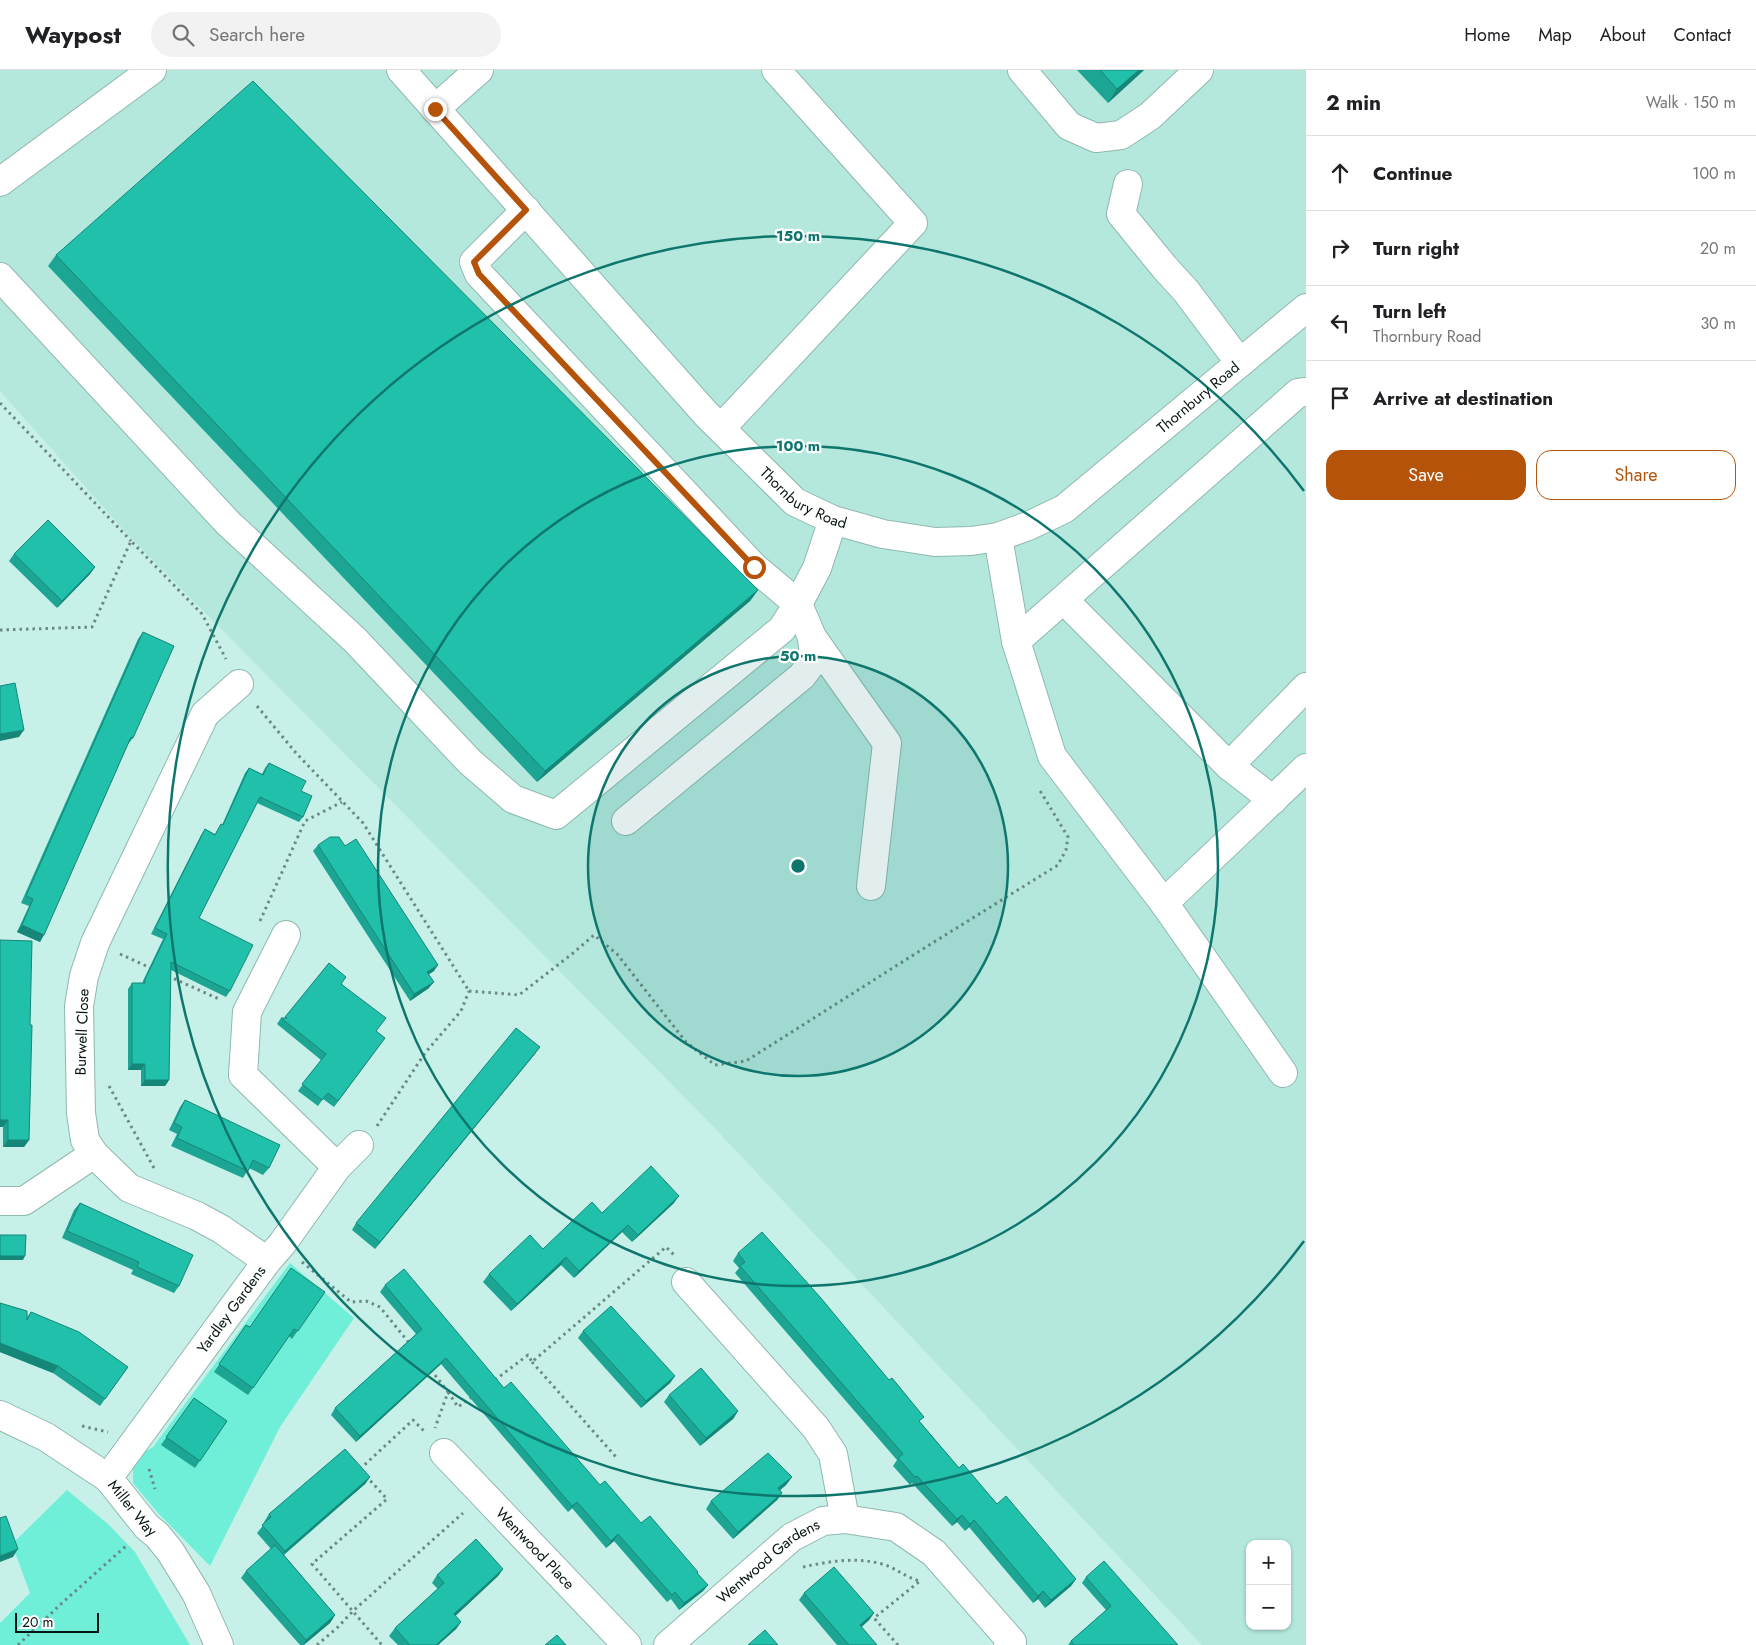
<!DOCTYPE html>
<meta charset="utf-8">
<style>
body{margin:0;font-family:Jost,sans-serif;background:#f2f2f2;color:#202124}
.controls{position:absolute;right:15px;bottom:15px;display:grid;overflow:hidden;border-radius:10px;box-shadow:0 1px 4px #0004}
.controls button{width:45px;height:45px;display:grid;place-items:center;padding:0;border:0;border-bottom:1px solid #e0e0e0;background:#fff;color:#202124;font:25px sans-serif}
.scale{position:absolute;left:15px;bottom:12px;width:84px;box-sizing:border-box;padding-left:5px;border:2px solid #061512;border-top:0;font-size:14px;line-height:18px;white-space:nowrap;color:#061512;-webkit-text-stroke:4px #fff;paint-order:stroke}
.stop{position:absolute;width:15px;height:15px;margin:-11px;border:4px solid #b45309;border-radius:50%;background:#fff}
.stop.end{background:#b45309;border-color:#fff;box-shadow:0 1px 5px #0008}
.list{margin:0;padding:0;list-style:none}
h2{display:flex;justify-content:space-between;align-items:center;height:65px;margin:0;padding:0 20px;font-size:21px}
h2 small{font-size:16px;font-weight:400;color:#757577}
.list li{display:grid;grid-template-columns:32px 1fr auto;gap:15px;align-items:center;box-sizing:border-box;height:75px;padding:0 20px;border-top:1px solid #e0e0e0}
.list b{display:block;font-size:19px;white-space:nowrap}
.list p{margin:0;font-size:16px;white-space:nowrap;color:#757577}
.list em{font-size:16px;font-style:normal;color:#757577}
.actions{display:flex;gap:10px;padding:15px 20px}
.actions a{flex:1;padding:11px 0;border:1px solid #b45309;border-radius:15px;text-align:center;font-size:18px;color:#b45309}
.actions .main{background:#b45309;color:#fff}
.icon{flex:none;width:28px;height:28px;fill:none;stroke:currentColor;stroke-width:2;stroke-linecap:round;stroke-linejoin:round}
.map{position:relative;flex:none;width:1306px;height:1575px;overflow:hidden}
header{display:flex;align-items:center;gap:30px;box-sizing:border-box;height:70px;padding:0 25px;background:#fff;border-bottom:1px solid #e0e0e0}
header strong{font-size:24px}
nav{display:flex;gap:28px;margin-inline-start:auto;font-size:18px}
.search{width:350px;height:45px;background:#f2f2f2;display:flex;align-items:center;gap:12px;box-sizing:border-box;padding:0 18px;border-radius:28px;color:#757577;font-size:19px}
main{display:flex}
aside{flex:1;background:#fff}
.map>svg:first-child{display:block}
.built{fill:#b4e8dd;fill-rule:evenodd}
.green{fill:#6feed8}
.lines{fill:none;stroke-linecap:round;stroke-linejoin:round}
.minor-casing{stroke:#8fb8af;stroke-width:30}
.path{stroke:#6c8a83;stroke-width:3;stroke-dasharray:2.5 4;stroke-linecap:butt}
.minor{stroke:#fff;stroke-width:28}
.wall{fill:#1ca593}
.shaded-wall{fill:#168678}
.building{fill:#20c0ab;stroke:#168678}
.route{stroke:#b45309;stroke-width:6}
.ring{fill:none;stroke:#0f766e;stroke-width:2.5}
.labels{text-anchor:middle;dominant-baseline:central;stroke-width:4.5;stroke-linejoin:round;paint-order:stroke}
.street-label{font-size:15px;fill:#061512;stroke:#fff}
.centre{fill:#0f766e;stroke:#fff;stroke-width:2.5}
.ring-label{font-size:15px;text-anchor:middle;font-weight:bold;fill:#0f766e;stroke:#fff;stroke-width:4.5;stroke-linejoin:round;paint-order:stroke}
</style>
<header>
<strong>Waypost</strong>
<div class="search"><svg class="icon" aria-label="search" viewBox="0 0 24 24"><circle cx="10" cy="10" r="6"/><path d="M15 15l6 6"/></svg>Search here</div>
<nav><a>Home</a><a>Map</a><a>About</a><a>Contact</a></nav>
</header>
<main>
<div class="map">
<svg width="1306" height="1575" viewBox="0 0 1306 1575">
<rect width="100%" height="100%" fill="#c7f1e8"/>
<path class="built" d="M0,0H1306V1575H1202L704,1047L129,466L0,321ZM1250,1474H1287V1556H1250Z"/>
<g class="green">
<path d="M290,1193L354,1248L280,1357L210,1496L158,1443L133,1413V1389L153,1377Z"/>
<path d="M67,1420L108,1454L135,1482L190,1575H0V1553L30,1523L12,1474Z"/>
</g>
<g class="lines">
<g class="minor-casing">
<g id="minor">
<path id="s1" d="M401,0L706,344L795,432L833,450L883,464L935,472L971,471L998,467L1028,456L1064,439L1306,238"/>
<path d="M1022,0L1069,56L1096,68L1121,65L1150,46L1199,0"/>
<path d="M435,39L479,0"/>
<path d="M0,112L152,0"/>
<path d="M1128,114L1121,144L1165,198L1186,221L1240,293"/>
<path d="M526,140L474,192L479,204L754,497L798,534L812,567L814,590L802,606L626,751"/>
<path d="M0,207L228,453L355,570L470,692L513,729L556,745L782,559L798,534L817,498L833,450"/>
<path d="M722,357L913,153L776,0"/>
<path d="M998,467L1016,571L1052,686L1164,833L1283,1003"/>
<path d="M1064,530L1229,696"/>
<path d="M812,567L887,673L871,816"/>
<path d="M1016,571L1298,323L1306,322"/>
<path d="M239,614L205,644L95,873L84,906L79,936L81,1043L85,1070L94,1084L129,1118L197,1146L221,1159L267,1191"/>
<path d="M1273,730L1229,696L1306,617"/>
<path d="M1164,833L1306,698"/>
<path d="M286,865L247,942L243,1005L337,1097"/>
<path d="M0,1131H24L94,1084"/>
<path d="M686,1212L816,1358L833,1384L845,1449"/>
<path id="s2" d="M0,1345L46,1367L108,1408L147,1457L157,1465L170,1481L196,1523L219,1575"/>
<path id="s3" d="M444,1383L627,1575"/>
<path id="s4" d="M108,1408L267,1191L282,1174L337,1097L359,1075"/>
<path id="s5" d="M668,1575L792,1467L823,1451L845,1449L896,1457L934,1483L1012,1572L1008,1575"/>
</g>
</g>
<g class="path">
<path d="M0,333L131,471"/>
<path d="M0,560L92,557L131,471L202,544L226,589"/>
<path d="M257,636L296,683L363,753L469,921"/>
<path d="M260,851L305,751L342,732"/>
<path d="M120,884L153,899"/>
<path d="M168,906L221,930"/>
<path d="M469,921L519,925L572,884L594,865L617,884L686,972L715,995L746,991L918,882L1058,795L1066,780L1068,767L1039,719"/>
<path d="M109,1016L154,1098"/>
<path d="M377,1056L425,983L461,941L469,921"/>
<path d="M302,1192L351,1232L366,1231L380,1237L410,1274"/>
<path d="M532,1292L616,1387"/>
<path d="M431,1300L448,1322L435,1358"/>
<path d="M495,1310L528,1285L532,1292L666,1177L676,1187"/>
<path d="M448,1322L458,1337L473,1326"/>
<path d="M82,1356L108,1362"/>
<path d="M149,1399L155,1419"/>
<path d="M360,1399L413,1350L425,1362"/>
<path d="M366,1406L387,1429L312,1494L382,1575"/>
<path d="M803,1497C830,1491 861,1486 888,1496C899,1501 908,1508 920,1511"/>
<path d="M18,1575L62,1533L126,1476"/>
<path d="M317,1575L337,1558L353,1541L463,1443"/>
<path d="M898,1575L874,1548L920,1511"/>
</g>
<use href="#minor" class="minor"/>
</g>
<g class="wall">
<path d="M1077,0H1144L1108,33Z"/>
<path d="M56,185L758,520L750,531L537,712L48,196Z"/>
<path d="M14,484L95,497L90,504L57,538L9,491Z"/>
<path d="M143,562L133,668L128,674L40,872L17,862L29,836L21,833L138,569Z"/>
<path d="M269,693L301,721L303,747L299,752L257,733L199,848L230,921L226,927L171,900L169,1010L165,1016H141V1000H128V919L132,913H142L163,869L151,864L201,765L205,759L215,764L221,754L222,755L245,703L249,698L262,704L265,698Z"/>
<path d="M318,775L434,901L429,904V918L410,931L313,781Z"/>
<path d="M329,893L342,914L376,961L385,968L334,1037L323,1029L318,1036L298,1021L321,990L277,954L281,948H285Z"/>
<path d="M30,955L29,1070L24,1077H3V1057Z"/>
<path d="M540,977L375,1179L352,1160L356,1153Z"/>
<path d="M185,1030L269,1098L263,1105L249,1098L243,1108L171,1076L177,1064L169,1060L180,1037Z"/>
<path d="M80,1133L179,1216L174,1223L131,1204L133,1200L62,1168L74,1140Z"/>
<path d="M674,1133L632,1172L622,1162L574,1208L561,1195L511,1241L483,1212L489,1204L543,1179L602,1143Z"/>
<path d="M738,1183L920,1352L959,1398L1076,1509L1071,1516L1045,1538L1038,1529L1033,1533L969,1457L965,1461L957,1452L952,1456L912,1413L910,1415L893,1396L897,1390L735,1203L739,1198L733,1191Z"/>
<path d="M385,1215L504,1318L600,1415L708,1515L703,1521L679,1540L671,1529L667,1532L614,1471L606,1478L572,1438L568,1442L441,1294L356,1372L331,1345L335,1338L416,1264L380,1222Z"/>
<path d="M325,1222L292,1269L289,1266L248,1325L214,1302L246,1255L250,1257Z"/>
<path d="M0,1233L27,1247L31,1242L128,1297L100,1336L53,1303L0,1282Z"/>
<path d="M583,1261L675,1306L670,1313L641,1338L578,1268Z"/>
<path d="M669,1325L738,1341L733,1349L700,1376L664,1332Z"/>
<path d="M194,1328L227,1351L195,1398L161,1375Z"/>
<path d="M370,1407L365,1414L284,1485L335,1545L330,1553L304,1575H300L241,1508L246,1501L271,1479L257,1463L265,1453L264,1452L269,1444Z"/>
<path d="M792,1407L786,1415L780,1420L782,1423L777,1430L733,1469L706,1439L711,1431Z"/>
<path d="M503,1499L498,1506L455,1546L461,1552L456,1559L438,1575H398L389,1566L395,1558L438,1519L432,1513L437,1505Z"/>
<path d="M1086,1507L1178,1575H1068L1071,1571L1106,1540L1082,1513Z"/>
<path d="M804,1523L874,1543L869,1550L861,1557L877,1575H837L799,1530Z"/>
</g>
<g class="shaded-wall">
<path d="M1139,0H1144L1108,33L1117,19Z"/>
<path d="M95,497L90,504L57,538L62,531Z"/>
<path d="M758,520L750,531L537,712L545,701Z"/>
<path d="M24,660L19,667L0,671V664Z"/>
<path d="M22,855L44,865L40,872L17,862Z"/>
<path d="M438,895L434,901L423,908L427,902Z"/>
<path d="M434,912L429,918L410,931L414,924Z"/>
<path d="M540,977L535,984L375,1179L380,1172Z"/>
<path d="M132,994H145L141,1000H128Z"/>
<path d="M145,1010H169L165,1016H141Z"/>
<path d="M0,1050H8L3,1057H0Z"/>
<path d="M8,1070H29L24,1077H3Z"/>
<path d="M679,1126L674,1133L632,1172L638,1165Z"/>
<path d="M628,1155L622,1162L574,1208L579,1201Z"/>
<path d="M0,1186H25L23,1190H0Z"/>
<path d="M566,1187L561,1195L511,1241L517,1234Z"/>
<path d="M0,1273L58,1296L53,1303L0,1282Z"/>
<path d="M446,1288L441,1294L356,1372L360,1366Z"/>
<path d="M675,1306L670,1313L641,1338L646,1331Z"/>
<path d="M738,1341L733,1349L700,1376L706,1368Z"/>
<path d="M370,1407L365,1414L279,1488L285,1481Z"/>
<path d="M792,1407L786,1415L773,1426L778,1418Z"/>
<path d="M782,1423L777,1430L733,1469L738,1462Z"/>
<path d="M577,1432L572,1438L568,1442L572,1436Z"/>
<path d="M962,1445L957,1452L952,1456L957,1449Z"/>
<path d="M974,1450L969,1457L965,1461L970,1454Z"/>
<path d="M618,1464L614,1471L606,1478L611,1471Z"/>
<path d="M18,1479L13,1487L0,1492V1486Z"/>
<path d="M503,1499L498,1506L449,1552L454,1544Z"/>
<path d="M1076,1509L1071,1516L1045,1538L1051,1530Z"/>
<path d="M708,1515L703,1521L679,1540L684,1533Z"/>
<path d="M1043,1521L1038,1529L1033,1533L1038,1526Z"/>
<path d="M874,1543L869,1550L855,1563L860,1555Z"/>
<path d="M335,1545L330,1553L303,1575L306,1570Z"/>
<path d="M461,1552L456,1559L438,1575H436Z"/>
</g>
<g class="building">
<path d="M1100,0H1139L1117,19Z"/>
<path d="M253,11L758,520L545,701L56,185Z"/>
<path d="M48,450L95,497L62,531L14,484Z"/>
<path d="M143,562L174,576L133,668L131,667L44,865L22,855L33,829L26,826Z"/>
<path d="M15,613L24,660L0,664V616Z"/>
<path d="M269,693L306,711L301,721L312,726L303,747L260,727L199,848L253,875L230,921L171,892L169,1010H145V994H132V913H145V909L167,864L155,858L205,759L215,765L221,754L223,755L249,698L263,705Z"/>
<path d="M330,767H339L345,776L356,769L438,895L427,902L434,912L414,924L318,775Z"/>
<path d="M0,870L32,871L30,955H32L29,1070H8V1050H0Z"/>
<path d="M329,893L346,907L341,914L386,948L376,961L385,968L338,1031L328,1023L322,1030L302,1014L326,984L281,948H287L285,947Z"/>
<path d="M516,958L540,977L380,1172L356,1153Z"/>
<path d="M185,1030L280,1075L269,1098L253,1090L248,1101L177,1068L182,1057L174,1053Z"/>
<path d="M651,1096L679,1126L638,1165L628,1155L579,1201L566,1187L517,1234L489,1204L530,1165L543,1179L592,1132L602,1143Z"/>
<path d="M80,1133L193,1185L179,1216L137,1197L139,1192L67,1161Z"/>
<path d="M762,1162L820,1227L889,1310L892,1308L924,1347L919,1351L959,1398L963,1394L997,1434L1006,1426L1076,1509L1051,1530L1043,1521L1038,1526L974,1450L970,1454L962,1445L957,1449L917,1406L915,1407L898,1388L903,1384L740,1196L745,1192L738,1183Z"/>
<path d="M0,1165H26L25,1186H0Z"/>
<path d="M291,1198L325,1222L298,1261L294,1259L253,1318L219,1294L246,1255L250,1257Z"/>
<path d="M404,1199L504,1318L511,1312L600,1415L605,1411L641,1453L650,1446L698,1502L697,1503L708,1515L684,1533L675,1522L672,1525L618,1464L611,1471L577,1432L572,1436L446,1288L360,1366L335,1338L422,1259L385,1215Z"/>
<path d="M0,1233L27,1241V1250L31,1242L79,1262L128,1297L105,1329L58,1296L0,1273Z"/>
<path d="M611,1236L675,1306L646,1331L583,1261Z"/>
<path d="M701,1298L738,1341L706,1368L669,1325Z"/>
<path d="M194,1328L227,1351L200,1391L166,1367Z"/>
<path d="M345,1379L370,1407L285,1481L262,1455L271,1447L269,1444Z"/>
<path d="M768,1383L792,1407L778,1418L782,1423L738,1462L711,1431Z"/>
<path d="M6,1446L18,1479L0,1486V1448Z"/>
<path d="M476,1469L503,1499L454,1544L461,1552L436,1575H410L395,1558L444,1513L437,1505Z"/>
<path d="M275,1475L335,1545L306,1570L246,1501Z"/>
<path d="M1104,1491L1178,1575H1074L1071,1571L1111,1536L1086,1507Z"/>
<path d="M834,1497L874,1543L860,1555L877,1575H849L804,1523Z"/>
<path d="M765,1560L778,1575H748Z"/>
<path d="M557,1565L566,1575H545Z"/>
</g>
<g class="lines">
<path class="route" d="M435,39L526,140L474,192L479,204L754,497"/>
</g>
<circle cx="798" cy="796" r="210" fill="#0f766e" fill-opacity=".12"/>
<g class="ring">
<circle cx="798" cy="796" r="210"/>
<circle cx="798" cy="796" r="420"/>
<path d="M1304 1171A630 630 0 1 1 1304 421"/>
</g>
<g class="labels">
<g class="street-label">
<text stroke="none"><textPath href="#s1" startOffset="1041">Thornbury Road</textPath></text>
<text stroke="none"><textPath href="#s1" startOffset="590">Thornbury Road</textPath></text>
<text transform="translate(82 962) rotate(-88)">Burwell Close</text>
<text stroke="none"><textPath href="#s4" startOffset="209">Yardley Gardens</textPath></text>
<text stroke="none"><textPath href="#s2" startOffset="164">Miller Way</textPath></text>
<text stroke="none"><textPath href="#s3" startOffset="132">Wentwood Place</textPath></text>
<text stroke="none"><textPath href="#s5" startOffset="131">Wentwood Gardens</textPath></text>
</g>
</g>
<circle cx="798" cy="796" r="8" class="centre"/>
<g class="ring-label">
<text x="798" y="171">150 m</text>
<text x="798" y="381">100 m</text>
<text x="798" y="591">50 m</text>
</g>
</svg>
<div class="controls">
<button>+</button>
<button>−</button>
</div>
<div class="scale">20 m</div>
<div class="stop" style="left:754px;top:497px"></div>
<div class="stop end" style="left:435px;top:39px"></div>
</div>
<aside>
<h2>2 min<small>Walk · 150 m</small></h2>
<ul class="list">
<li><svg class="icon" aria-label="ahead" viewBox="0 0 24 24"><path d="M12 20V5M6 11l6-6 6 6"/></svg><div><b>Continue</b></div><em>100 m</em></li>
<li><svg class="icon" aria-label="right" viewBox="0 0 24 24"><path d="M7 20v-9h11M14 6l5 5-5 5"/></svg><div><b>Turn right</b></div><em>20 m</em></li>
<li><svg class="icon" aria-label="left" viewBox="0 0 24 24"><path d="M17 20v-9H6M10 6l-5 5 5 5"/></svg><div><b>Turn left</b><p>Thornbury Road</p></div><em>30 m</em></li>
<li><svg class="icon" aria-label="arrive" viewBox="0 0 24 24"><path d="M6 21V4h12l-3 4 3 4H6"/></svg><div><b>Arrive at destination</b></div></li>
</ul>
<div class="actions"><a class="main">Save</a><a>Share</a></div>
</aside>
</main>
